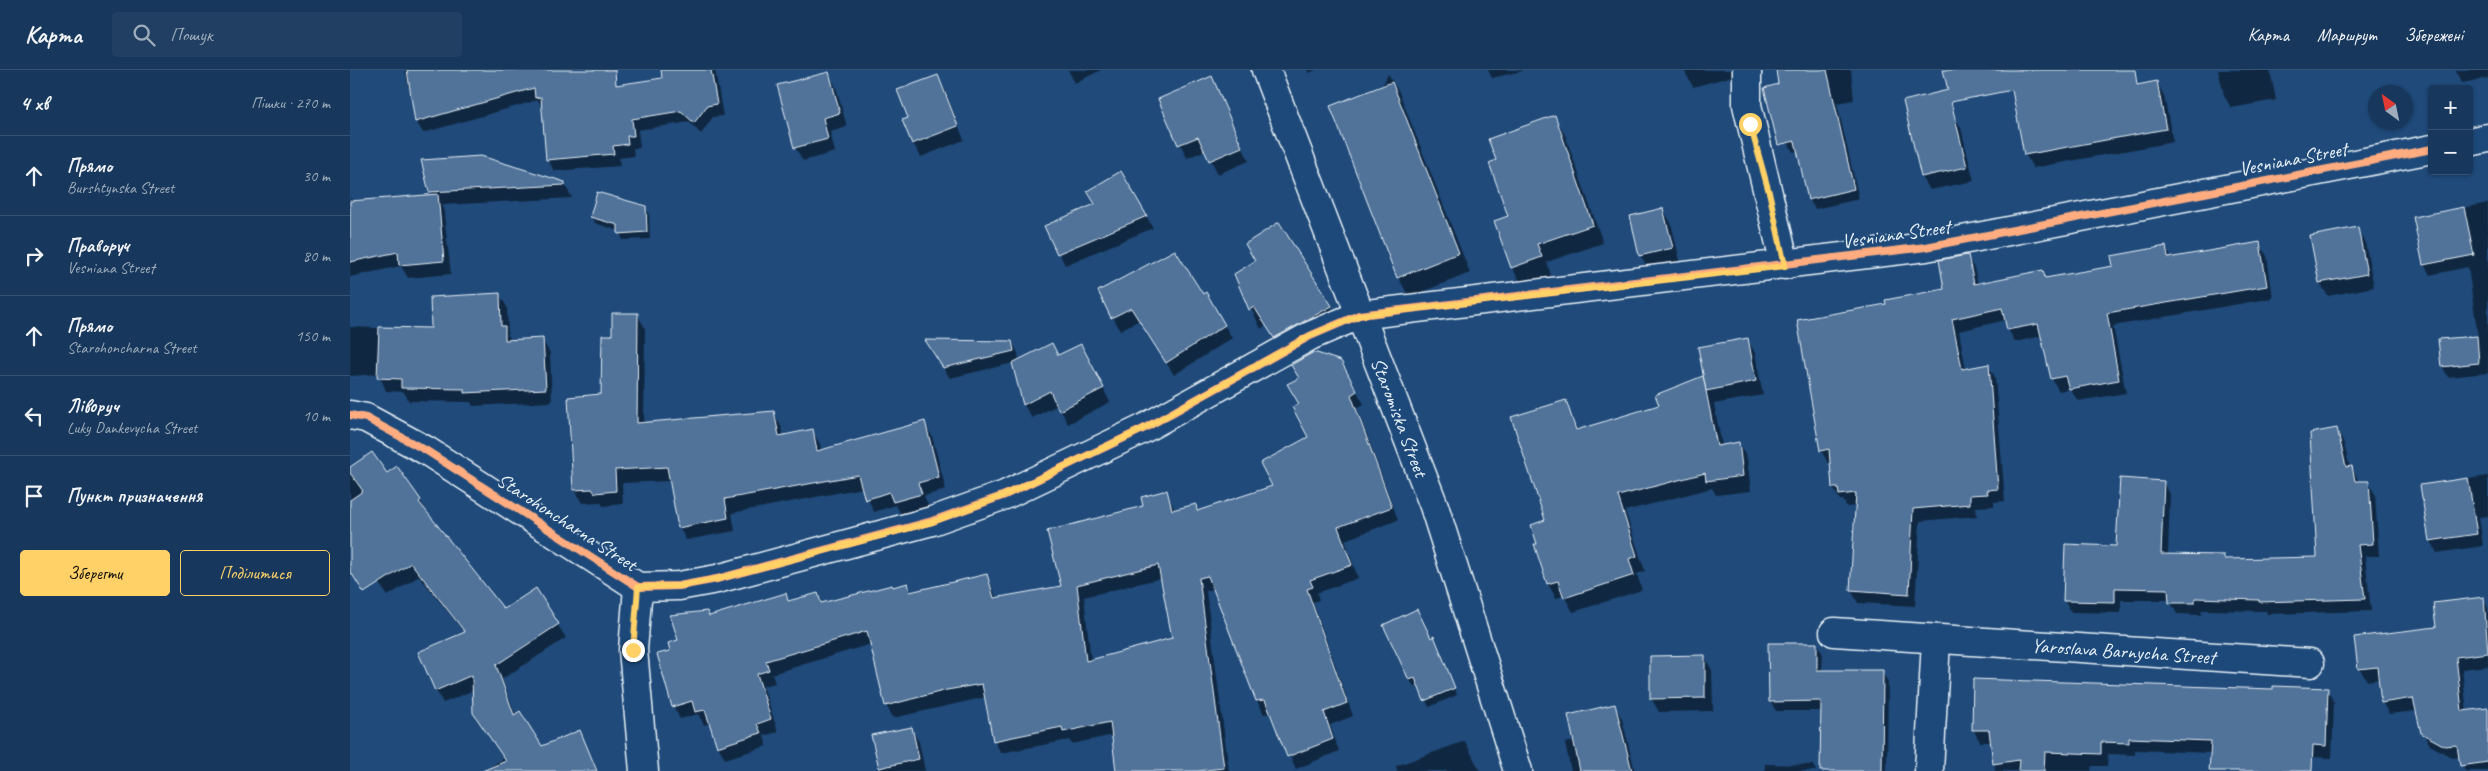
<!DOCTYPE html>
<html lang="uk">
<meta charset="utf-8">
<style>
body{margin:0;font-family:Caveat,sans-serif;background:#203f62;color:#f1f3f6}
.controls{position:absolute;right:15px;top:15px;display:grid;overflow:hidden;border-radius:5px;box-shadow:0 1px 4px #0004}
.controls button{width:45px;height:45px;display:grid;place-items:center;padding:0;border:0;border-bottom:1px solid #365272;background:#17385c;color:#f1f3f6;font:25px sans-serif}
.compass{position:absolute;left:2018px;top:15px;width:45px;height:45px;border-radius:50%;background:#17385c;box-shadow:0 1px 4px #0004;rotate:327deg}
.stop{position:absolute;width:15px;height:15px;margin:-11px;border:4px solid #ffd166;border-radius:50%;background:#fff}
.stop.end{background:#ffd166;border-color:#fff;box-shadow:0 1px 5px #0008}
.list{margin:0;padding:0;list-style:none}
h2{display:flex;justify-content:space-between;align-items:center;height:65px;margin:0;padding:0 20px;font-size:21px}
h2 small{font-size:16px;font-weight:400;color:#9eacbb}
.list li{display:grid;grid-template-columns:32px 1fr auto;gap:15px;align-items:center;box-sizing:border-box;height:80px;padding:0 20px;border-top:1px solid #365272}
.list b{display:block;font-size:19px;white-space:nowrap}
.list p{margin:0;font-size:16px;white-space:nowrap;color:#9eacbb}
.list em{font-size:16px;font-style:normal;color:#9eacbb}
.actions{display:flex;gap:10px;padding:15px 20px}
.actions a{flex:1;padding:11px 0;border:1px solid #ffd166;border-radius:5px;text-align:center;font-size:18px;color:#ffd166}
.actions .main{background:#ffd166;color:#111}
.icon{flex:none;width:28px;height:28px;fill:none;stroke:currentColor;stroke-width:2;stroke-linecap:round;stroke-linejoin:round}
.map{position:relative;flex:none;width:2138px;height:701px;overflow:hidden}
header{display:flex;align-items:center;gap:30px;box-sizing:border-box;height:70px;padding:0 25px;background:#17385c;border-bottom:1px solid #365272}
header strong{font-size:24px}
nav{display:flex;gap:28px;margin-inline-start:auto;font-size:18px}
.search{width:350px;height:45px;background:#203f62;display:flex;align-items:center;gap:12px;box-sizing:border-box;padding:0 18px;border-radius:5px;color:#9eacbb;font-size:19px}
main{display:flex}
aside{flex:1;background:#17385c}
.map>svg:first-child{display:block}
.shadow{fill:#0007;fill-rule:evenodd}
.building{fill:#517399;stroke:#e8f1f8;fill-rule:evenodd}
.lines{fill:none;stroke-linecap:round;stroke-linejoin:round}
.minor-casing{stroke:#e8f1f8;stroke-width:31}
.minor{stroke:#1f4a7a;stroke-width:28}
.cycleway-casing{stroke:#1f4a7a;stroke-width:11}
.cycleway{stroke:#ffac80;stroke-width:8}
.route{stroke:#ffd166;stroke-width:6}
.labels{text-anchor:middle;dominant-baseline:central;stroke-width:4;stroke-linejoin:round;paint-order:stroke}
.street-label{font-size:20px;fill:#e8f1f8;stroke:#1f4a7a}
</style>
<header>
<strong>Карта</strong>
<div class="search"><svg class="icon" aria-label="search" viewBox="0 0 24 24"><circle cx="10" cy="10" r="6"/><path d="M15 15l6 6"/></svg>Пошук</div>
<nav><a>Карта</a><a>Маршрут</a><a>Збережені</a></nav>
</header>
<main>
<aside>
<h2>4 хв<small>Пішки · 270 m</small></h2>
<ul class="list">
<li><svg class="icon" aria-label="ahead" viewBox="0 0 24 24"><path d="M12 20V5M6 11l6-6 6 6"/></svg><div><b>Прямо</b><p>Burshtynska Street</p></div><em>30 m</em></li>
<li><svg class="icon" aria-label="right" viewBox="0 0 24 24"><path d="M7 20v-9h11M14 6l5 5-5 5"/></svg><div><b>Праворуч</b><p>Vesniana Street</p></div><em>80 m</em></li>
<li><svg class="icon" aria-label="ahead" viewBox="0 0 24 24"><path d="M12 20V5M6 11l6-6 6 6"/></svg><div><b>Прямо</b><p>Starohoncharna Street</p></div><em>150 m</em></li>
<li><svg class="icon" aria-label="left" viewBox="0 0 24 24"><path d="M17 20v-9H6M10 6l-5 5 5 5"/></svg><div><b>Ліворуч</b><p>Luky Dankevycha Street</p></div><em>10 m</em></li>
<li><svg class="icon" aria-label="arrive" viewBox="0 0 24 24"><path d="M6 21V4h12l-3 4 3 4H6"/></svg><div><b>Пункт призначення</b></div></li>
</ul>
<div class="actions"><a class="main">Зберегти</a><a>Поділитися</a></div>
</aside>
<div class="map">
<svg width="2138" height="701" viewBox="0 0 2138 701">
<rect width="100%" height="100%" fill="#1f4a7a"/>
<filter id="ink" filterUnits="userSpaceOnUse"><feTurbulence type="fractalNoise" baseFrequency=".02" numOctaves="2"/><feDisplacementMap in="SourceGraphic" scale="10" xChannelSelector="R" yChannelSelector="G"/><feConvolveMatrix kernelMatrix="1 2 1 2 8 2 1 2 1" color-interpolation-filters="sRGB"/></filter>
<g filter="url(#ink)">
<g class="shadow">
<path d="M55,0H237L240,21L314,9L312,0H365L373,46L363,47L351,64L339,52L288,60L290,78H283L284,86L269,88L270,96L204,101L198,89L194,40L188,30L73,63L66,51Z"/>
<path d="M718,0H751L725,13Z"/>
<path d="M957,0H966L959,3Z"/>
<path d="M1138,0H1172V1L1142,8Z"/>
<path d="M1334,0H1381L1383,6L1343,17Z"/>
<path d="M1427,0H1501L1504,30L1487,33L1509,129L1465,139L1459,129L1448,81L1443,82L1438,72Z"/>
<path d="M1868,0H1920L1926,30L1881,38L1874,25Z"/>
<path d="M2105,0H2138V8L2112,13Z"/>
<path d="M478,4L486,17L497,57L480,62L485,82L453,91L445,77Z"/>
<path d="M1038,4L1049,22L1120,203L1059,227L1048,207L1031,19Z"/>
<path d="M587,6L595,20L614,70L571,87L563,73L560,49Z"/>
<path d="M861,8L899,91L868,104L856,80L837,88L810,29Z"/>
<path d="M1807,12L1814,26L1823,72L1683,98L1675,84L1739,25Z"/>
<path d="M1603,44L1611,58L1624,111L1580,120L1572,107Z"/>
<path d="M1204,46L1215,65L1253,173L1197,192L1201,206L1173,216L1162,198L1145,152L1159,146L1148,91Z"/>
<path d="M73,91L214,113L222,128L93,135L101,204L58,208L51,196L0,207V127L3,132L82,125Z"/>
<path d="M771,102L803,158L715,195L696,157L746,135Z"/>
<path d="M2138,133V303L2098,307L2092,296L2090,270L2128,267L2118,197L2080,205L2074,194L2065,148Z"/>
<path d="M295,137L299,144L300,169L273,170L269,161L245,153L241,146Z"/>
<path d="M1313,139L1321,153L1330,191L1298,199L1290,185Z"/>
<path d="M2007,159L2015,172L2024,217L1978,226L1970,213Z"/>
<path d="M1909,174L1917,186L1923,228L1763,256L1776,323L1728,331L1720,319L1709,321L1702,309L1692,266L1665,272L1658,259L1656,250L1609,261L1616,300L1638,295L1645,307L1655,431L1644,432V436L1626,437L1627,446L1570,451L1565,536L1508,533L1501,520L1506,436L1497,437L1493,430H1490L1483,418L1481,392L1478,393L1471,380L1537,235L1596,220L1617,186L1624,198L1628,214L1692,202L1697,209L1765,197L1815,177L1822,189Z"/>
<path d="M885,205L981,236L992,256L936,287L916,255L911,259Z"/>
<path d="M749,222L853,226L856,224L882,268L824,305L790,250L770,260Z"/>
<path d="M149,224L157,237L158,265L162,271L192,270L200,283L202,332L123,336L121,332L59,331L54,322L36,321L29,304L0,306V257L82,260Z"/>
<path d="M287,244L295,258L294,354L423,342L431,356L433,366L462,360L470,374L471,382L574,353L582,366L596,420L574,426L579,438L551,445L546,435L524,442L513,418L382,443L385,461L336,470L329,457L320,411L272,413L273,434L253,436L251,432L232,433L225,420L252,325L263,266Z"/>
<path d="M1397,269L1405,283L1413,325L1364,334L1372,376L1388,373L1397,388L1401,421L1366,425L1362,418L1275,441L1295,501L1287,504L1292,520L1223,542L1214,526L1206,528L1198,514L1189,475L1197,451L1215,331L1228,361L1311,336L1353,307L1356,312Z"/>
<path d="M662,272L668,283L669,291L708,286L738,289L760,332L718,354L708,335L682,348L674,335L663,293L600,308L582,281Z"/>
<path d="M990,292L1014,334L1007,338L1048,450L995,470L1008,508L967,523L969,530L963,532L1003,646L980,655L989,681L946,699L922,643L914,644L907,631L865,518L856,521L879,701H767L763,665L722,674L719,670L651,683L644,670L636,627L543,648L536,635L521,574L422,604L425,613L413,616L428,662L414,666L417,676L375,689L368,676L361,653L354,655L348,644L330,649L323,636L322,581L329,571L360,547L435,524L440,532L468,524L473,534L557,515L562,522L637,505L647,529L712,517L794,437L816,421L825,440L845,435L849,441L923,417L960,367L950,334ZM812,508L823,569L741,591L734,527Z"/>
<path d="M1986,359L1993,371L2000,397H2002L2009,412H2018L2025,424L2029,486H2015L2021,541L1917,544L1916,541L1852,540L1851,545L1827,544L1820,530H1771V543L1721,542L1714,530L1767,477L1813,412L1820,424L1818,486H1873L1876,490L1969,488Z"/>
<path d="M0,398L37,405L70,430L78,444L154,541L186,520L216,568L152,609L166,646L192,677L230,661L248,701H134L154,688L124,642V620L93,633L86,620L115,563L69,506L38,526L0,473Z"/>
<path d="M2138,406V446L2129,447L2133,476L2087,483L2080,471L2071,416Z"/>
<path d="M2133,529L2138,538V596L2112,599L2117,642L2138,639V701H2115L2110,687L2103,688L2080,675L2073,662L2067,641L2039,644L2032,632L2029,609L2017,611L2010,599L2087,558Z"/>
<path d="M1035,556L1081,569L1087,575L1107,625L1079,637L1069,615L1064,617L1060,610Z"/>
<path d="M1467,574L1473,584L1472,601L1532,602L1538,612L1537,701H1471L1472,641H1426L1420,631Z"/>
<path d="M1354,586L1362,600L1363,641L1309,642L1301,628Z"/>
<path d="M1977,619L1984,632L1982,688L1939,686V701H1860L1861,683L1785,680V685L1758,684L1757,696H1742L1741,701H1645L1642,672H1630L1623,659L1924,620Z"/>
<path d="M1265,636L1272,649L1285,701H1221L1215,673L1226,671Z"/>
<path d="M561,658L569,672L575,701H532L530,698Z"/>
<path d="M1115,671L1130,701H1047L1046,696Z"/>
<path d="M1415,694L1463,695L1466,701H1415Z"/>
</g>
<g class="building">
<path d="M57,0H265L266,15L312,8L311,0H361L367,34L357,36L344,53L331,41L282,49L284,66H277L278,74L263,76L264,84L196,90L191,27L185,28L184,18L65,52Z"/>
<path d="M1426,0H1477L1504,119L1458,130L1445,71L1428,75L1414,18L1428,14Z"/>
<path d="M1593,0H1785L1787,15L1807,11L1816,59L1674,85L1662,20L1601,32L1617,97L1571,107L1553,31L1598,20Z"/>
<path d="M479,2L490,43L473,48L478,69L444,78L427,15Z"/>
<path d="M588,5L608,56L562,74L552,50L558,48L547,20Z"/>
<path d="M862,6L892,77L859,91L848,67L828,75L808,29Z"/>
<path d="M1042,12L1109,183L1047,208L980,36Z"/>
<path d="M1205,45L1243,155L1187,174L1192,187L1161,198L1144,151L1158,146L1139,93L1146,90L1138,69Z"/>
<path d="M131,86L215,112V115L79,122L71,90Z"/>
<path d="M771,101L797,146L707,184L694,156L745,134L737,121Z"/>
<path d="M247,122L296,136L297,162L268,164V155L240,147Z"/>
<path d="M88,124L94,191L49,195L48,182L0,192V131Z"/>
<path d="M2114,137L2124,185L2073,195L2063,147Z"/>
<path d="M1313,138L1323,178L1289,186L1280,146Z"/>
<path d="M929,152L982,236L924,268L904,237L899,240L884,204L905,191L895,174Z"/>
<path d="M2008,157L2017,204L1969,213L1960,166Z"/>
<path d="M1910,172L1917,216L1757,243L1769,310L1719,319L1715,306L1701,309L1688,254L1657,260L1652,238L1602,249L1612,299L1639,294L1648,419L1637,420L1638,424L1620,425V434L1563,439L1559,524L1500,520L1506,423L1489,425L1488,418H1482L1479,379L1470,381L1447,250L1536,234L1535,230L1594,219L1589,190L1618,185L1624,214L1693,200L1695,208L1763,196L1761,186L1816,176L1818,188Z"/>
<path d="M825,180L853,224L856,222L875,255L816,293L781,238L761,248L748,221Z"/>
<path d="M150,223L151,256H155V270L193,268L196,319L114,323V319L51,318V309L27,308L29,257L81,258L80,227Z"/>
<path d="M262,243H288L287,353L424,341L429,366L463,359L467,381L575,351L589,407L568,413L572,424L543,432L539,422L515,430L508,405L375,429L378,448L328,458L317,397L265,400L266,421L245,423L242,419L223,420L218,327L251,324L252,265H262Z"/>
<path d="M2127,266L2129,293L2091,297L2088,269Z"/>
<path d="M1398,268L1406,311L1356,321L1348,277Z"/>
<path d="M575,270L662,271L664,281L593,298Z"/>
<path d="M702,273L708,285L731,274L754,318L709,341L700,321L673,335L662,293Z"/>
<path d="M964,282L991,291L1007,321L1001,325L1042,437L988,457L1002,495L960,510L963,517L957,519L997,633L974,642L983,669L937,687L915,630L906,631L858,506L849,508L874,698L847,701H766L760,652L713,662L712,657L643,671L632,614L597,620L535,636L517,561L416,591L419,600L407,604L421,649L407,654L411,663L367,677L355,640L345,642L342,631L322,637L307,584L320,581L318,573L328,570L320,545L357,541L359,546L436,523L438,531L468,523L471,533L542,515L543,517L558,513L560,522L637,504L644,528L711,516L697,461L793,436L791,427L817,420L822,440L846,434L847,441L922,416L910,393L958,367L942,337L949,334L937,314L949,308L941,295ZM808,495L822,568L736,591L727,515Z"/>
<path d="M1353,306L1367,376L1389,372L1393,406L1356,411L1355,403L1268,426L1287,486L1279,489L1284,505L1214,528L1208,511L1197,514L1184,474H1187L1181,455L1195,450L1161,347L1216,330L1226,360L1309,335L1305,325Z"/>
<path d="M1987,358L1996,397L2002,396L2005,411H2019L2023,474L2008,475L2015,529L1909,532V530L1845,528V533H1819L1818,519L1765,518V532L1713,531L1715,474L1766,476L1770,408L1814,411L1811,484L1874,485V489L1967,487L1960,363Z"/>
<path d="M22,382L37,403L47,396L71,430L69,432L154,539L186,518L209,554L146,595L164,645L170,641L192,676L230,660L247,701H132L156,691L123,643L122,605L85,621L68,582L115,562L61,493L14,523L0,501V430L13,421L0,403V397Z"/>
<path d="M2118,408L2127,464L2079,471L2070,415Z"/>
<path d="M2134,527L2138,583L2106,587L2112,641L2138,638V692L2110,696L2107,675L2095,676L2071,663L2063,628L2031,633L2027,597L2008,599L2004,567L2086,557L2083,533Z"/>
<path d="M1067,539L1081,568L1084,566L1105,618L1074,631L1065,608L1059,610L1033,555Z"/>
<path d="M1418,573H1467V600H1533L1532,701H1470L1471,631L1419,632Z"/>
<path d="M1355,585V628L1300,629V586Z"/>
<path d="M1623,609L1923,619V616L1978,618L1976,676L1963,675L1962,701H1859L1861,671L1779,668V673L1751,672V684L1695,682L1694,701H1668L1669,690L1643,694L1639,660H1622Z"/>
<path d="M1265,634L1282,701H1230L1218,645Z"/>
<path d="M562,657L569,689L529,698L521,665Z"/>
</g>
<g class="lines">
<g class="minor-casing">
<g id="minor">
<path id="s1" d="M916,0L1084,436L1168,701"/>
<path d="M1397,0V35L1435,195"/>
<path d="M2119,72L2138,68"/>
<path d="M0,345L16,348L77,381L288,517L329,516L367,509L582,451L655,425L793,359L960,266L1009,245L1576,177L2082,79"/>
<path d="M288,517L283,580L294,701"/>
<path id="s2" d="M1484,562L1960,593"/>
<path d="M1579,701L1586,570"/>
</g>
</g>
<use href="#minor" class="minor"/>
<g class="cycleway-casing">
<path id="cycleway" d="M0,345L16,348L77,381L288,517L329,516L367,509L582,451L655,425L793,359L960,266L1009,245L1576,177L2082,79"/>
</g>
<use href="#cycleway" class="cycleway"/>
</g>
</g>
<g class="lines" filter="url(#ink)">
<path class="route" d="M283,580L288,517L329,516L367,509L582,452L655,425L793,359L960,266L1010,245L1435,196L1420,126L1400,54"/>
</g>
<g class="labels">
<g class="street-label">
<text transform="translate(1943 89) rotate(-11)">Vesniana Street</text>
<text transform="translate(1546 164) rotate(-8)">Vesniana Street</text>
<text stroke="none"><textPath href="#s1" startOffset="372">Staromiska Street</textPath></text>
<text transform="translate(217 452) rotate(33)">Starohoncharna Street</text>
<text stroke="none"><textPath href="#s2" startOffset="290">Yaroslava Barnycha Street</textPath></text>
</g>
</g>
</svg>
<div class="controls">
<button>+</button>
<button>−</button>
</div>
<svg class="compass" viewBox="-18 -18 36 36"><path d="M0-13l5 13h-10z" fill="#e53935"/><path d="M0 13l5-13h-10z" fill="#9eacbb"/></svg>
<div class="stop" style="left:1400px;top:54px"></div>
<div class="stop end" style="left:283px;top:580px"></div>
</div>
</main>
